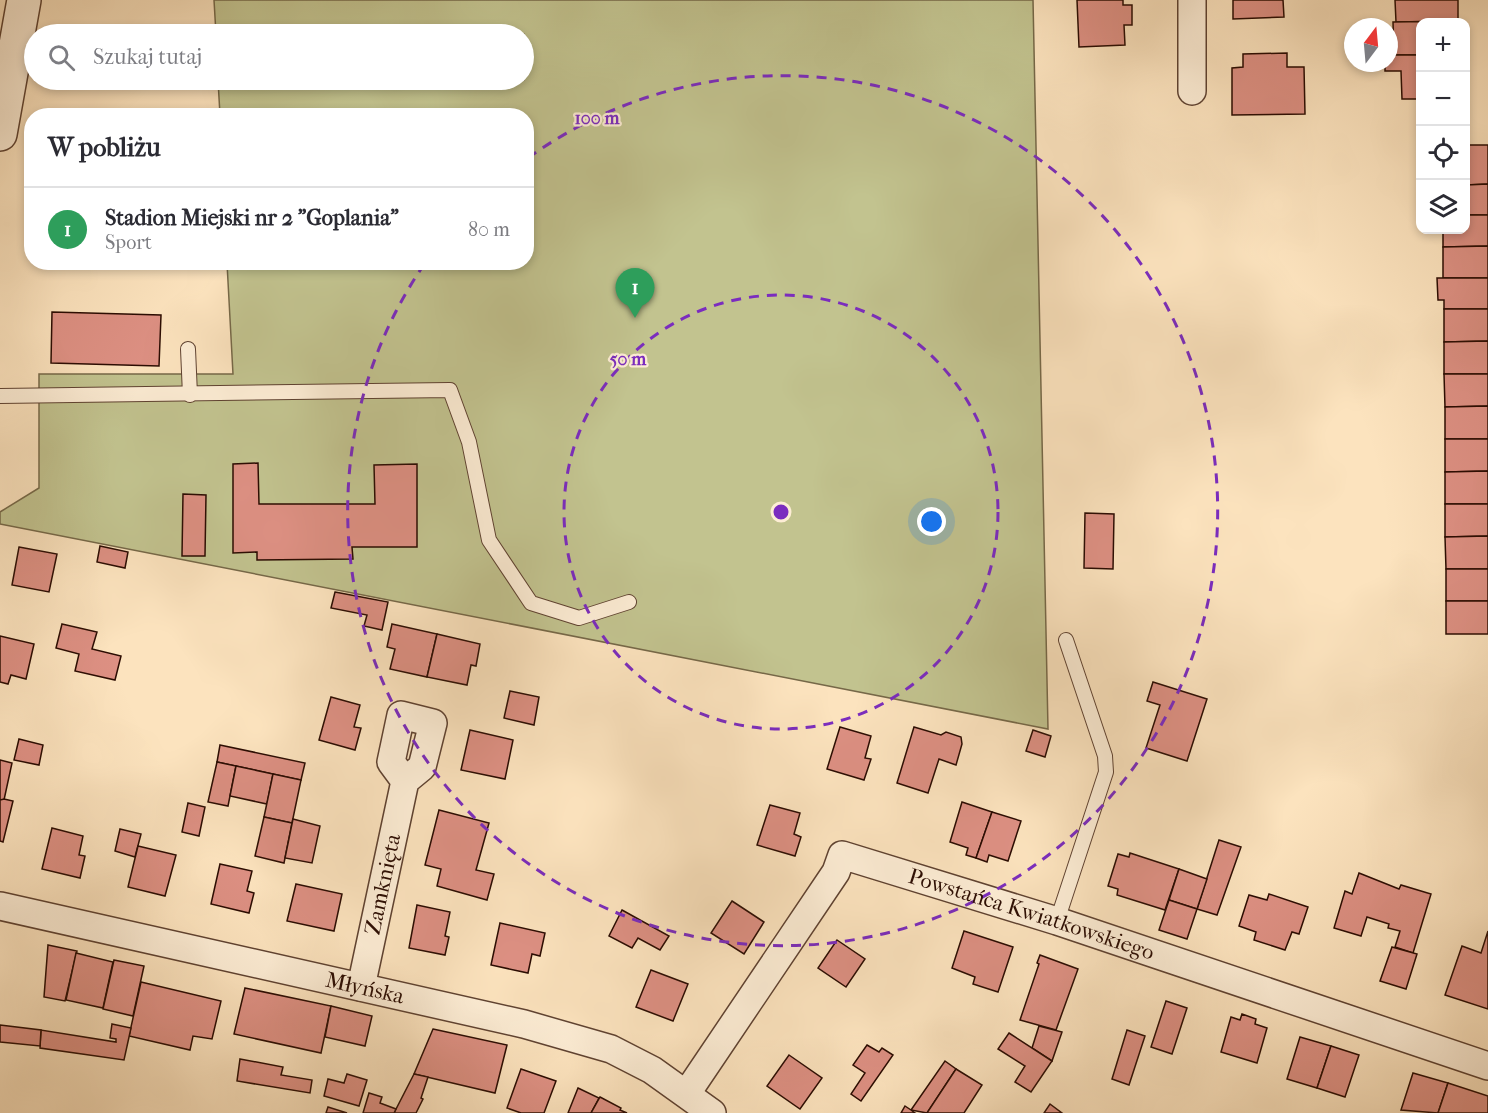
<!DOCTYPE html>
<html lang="pl">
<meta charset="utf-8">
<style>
body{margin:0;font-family:"IM FELL French Canon",serif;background:#f7f7f7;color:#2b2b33}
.controls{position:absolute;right:18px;top:18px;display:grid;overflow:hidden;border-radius:12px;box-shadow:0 3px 9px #0003}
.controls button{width:54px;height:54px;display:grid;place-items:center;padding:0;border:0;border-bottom:2px solid #e1e1e2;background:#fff;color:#2b2b33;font:30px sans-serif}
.compass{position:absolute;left:1344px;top:18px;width:54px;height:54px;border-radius:50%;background:#fff;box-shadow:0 3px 9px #0003;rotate:16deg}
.you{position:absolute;left:932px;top:522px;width:21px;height:21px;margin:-15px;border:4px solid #fff;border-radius:50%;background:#1a73e8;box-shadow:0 0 0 9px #1a73e833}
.badge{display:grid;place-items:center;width:39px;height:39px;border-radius:50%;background:#8f2418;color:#fff;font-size:20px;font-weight:700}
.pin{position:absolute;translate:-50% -50px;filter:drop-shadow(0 2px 3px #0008)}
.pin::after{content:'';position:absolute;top:32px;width:21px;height:18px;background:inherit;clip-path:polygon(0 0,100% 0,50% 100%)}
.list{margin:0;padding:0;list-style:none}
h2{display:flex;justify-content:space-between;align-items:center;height:78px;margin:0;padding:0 24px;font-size:26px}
h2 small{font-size:20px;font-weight:400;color:#7c7c81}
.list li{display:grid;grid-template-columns:39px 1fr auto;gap:18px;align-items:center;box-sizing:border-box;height:84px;padding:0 24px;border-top:2px solid #e1e1e2}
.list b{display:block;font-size:22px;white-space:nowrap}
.list p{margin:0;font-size:20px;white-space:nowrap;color:#7c7c81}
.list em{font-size:20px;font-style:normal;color:#7c7c81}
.icon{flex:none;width:33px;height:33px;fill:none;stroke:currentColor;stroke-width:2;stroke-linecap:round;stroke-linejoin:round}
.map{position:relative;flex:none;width:1488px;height:1113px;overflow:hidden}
.search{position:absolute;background:#fff;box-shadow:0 3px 9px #0003;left:24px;top:24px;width:510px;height:66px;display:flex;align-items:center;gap:15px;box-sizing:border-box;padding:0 21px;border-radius:33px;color:#7c7c81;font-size:22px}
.panel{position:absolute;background:#fff;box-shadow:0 3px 9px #0003;left:24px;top:108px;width:510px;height:162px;border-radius:24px}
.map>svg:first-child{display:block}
.green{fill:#c2c38f;stroke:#766848;stroke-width:1.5}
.building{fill:#dd9083;stroke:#2b0c02;stroke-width:1.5}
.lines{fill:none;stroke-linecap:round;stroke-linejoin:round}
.service-casing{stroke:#5f4231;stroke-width:16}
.minor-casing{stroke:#5f4231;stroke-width:30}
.tertiary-casing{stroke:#5f4231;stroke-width:36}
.service{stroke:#fdedd5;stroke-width:14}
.minor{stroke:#fdedd5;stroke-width:27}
.tertiary{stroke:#fdedd5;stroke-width:33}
.ring{fill:none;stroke:#7b2cbf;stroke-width:3;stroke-dasharray:10 8}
.labels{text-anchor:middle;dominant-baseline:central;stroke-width:4.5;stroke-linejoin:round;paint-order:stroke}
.street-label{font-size:22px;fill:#2b0c02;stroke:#fdedd5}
.centre{fill:#7b2cbf;stroke:#fdedd5;stroke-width:3}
.ring-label{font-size:18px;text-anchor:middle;font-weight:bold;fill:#7b2cbf;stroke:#fdedd5;stroke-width:4.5;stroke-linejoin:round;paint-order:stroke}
</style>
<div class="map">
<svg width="1488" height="1113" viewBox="0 0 1488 1113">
<rect width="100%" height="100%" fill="#fce3be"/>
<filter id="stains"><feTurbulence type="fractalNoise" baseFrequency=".00333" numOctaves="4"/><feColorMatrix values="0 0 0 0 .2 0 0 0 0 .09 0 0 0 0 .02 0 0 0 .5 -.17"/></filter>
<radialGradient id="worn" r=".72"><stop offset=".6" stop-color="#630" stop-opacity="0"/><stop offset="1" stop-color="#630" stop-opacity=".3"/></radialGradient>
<path class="green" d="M214,0H1033L1048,729L0,524V512L39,488V374H233L227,263L526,262V116L220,115L218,80H524V34H216Z"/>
<g class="building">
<path d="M1077,0H1123V5H1132V25H1124L1125,45L1079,47Z"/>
<path d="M1233,0H1283L1284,17L1233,19Z"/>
<path d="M1395,0H1458V21L1396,22Z"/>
<path d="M1458,21L1420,22V55H1394L1393,22Z"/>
<path d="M1287,53V67H1304L1305,114L1232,115V68L1243,67V54Z"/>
<path d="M1389,55H1420V99H1402L1401,71H1385V63H1389Z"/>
<path d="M1466,145H1488V184L1466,185Z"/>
<path d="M1488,184V215H1466V185Z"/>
<path d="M1466,215H1488V246L1443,247V230H1466Z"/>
<path d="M1488,246V278H1443V247Z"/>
<path d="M1437,278H1488V309H1444V300H1438Z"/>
<path d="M1444,309H1488V341L1444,342Z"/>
<path d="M52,312L161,315L159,366L51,363Z"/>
<path d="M1488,341V374H1444V342Z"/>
<path d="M1444,374H1488V406L1445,407Z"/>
<path d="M1488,406V439H1445V407Z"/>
<path d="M1445,439H1488V471L1445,472Z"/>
<path d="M258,463L259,504H375L374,465L417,464V547H352L353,559L257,560V552L233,553V464Z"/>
<path d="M1488,471V504H1445V472Z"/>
<path d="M183,494L206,495L205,556H182Z"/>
<path d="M1445,504H1488V536L1445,537Z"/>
<path d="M1085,513L1114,514L1113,569L1084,568Z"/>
<path d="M1488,536V569H1446L1445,537Z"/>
<path d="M100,546L128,552L125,568L97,562Z"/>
<path d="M19,547L57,554L49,592L12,585Z"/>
<rect x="1446" y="569" width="42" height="32"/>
<path d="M335,592L388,602L382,630L364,626L367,615L331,608Z"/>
<rect x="1446" y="601" width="42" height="33"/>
<path d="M62,624L97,632L92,649L121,656L115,680L75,671L79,654L56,648Z"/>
<path d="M392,624L437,634L427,677L390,669L395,649L387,647Z"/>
<path d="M437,634L480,644L476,666L471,665L467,685L427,677Z"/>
<path d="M0,636L34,644L26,679L11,675L8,684L0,682Z"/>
<path d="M1153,682L1207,699L1187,761L1146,748L1160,705L1147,701Z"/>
<path d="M510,691L539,697L534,725L504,718Z"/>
<path d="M331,697L360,705L354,727L361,728L355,750L319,740Z"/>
<path d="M840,727L871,736L865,758L871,759L864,780L827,769Z"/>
<path d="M914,727L941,735L946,732L961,737L962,744L956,765L939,759L928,793L897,783Z"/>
<path d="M470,730L513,740L505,779L461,770Z"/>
<path d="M1033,730L1051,736L1045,757L1026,751Z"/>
<path d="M19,739L43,745L39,765L14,760Z"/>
<path d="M220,745L305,763L301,780L217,762Z"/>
<path d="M0,760L12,763L4,800H0Z"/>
<path d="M217,762L236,766L228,806L208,802Z"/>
<path d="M236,766L273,774L267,804L230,796Z"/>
<path d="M273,774L301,780L292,823L264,817Z"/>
<path d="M4,799L13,801L3,842L0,841V800Z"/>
<path d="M962,802L992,812L976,858L966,855L968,848L950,842Z"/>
<path d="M188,803L205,807L199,836L182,832Z"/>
<path d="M770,805L800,813L794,834L801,837L795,856L757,845Z"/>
<path d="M439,810L489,823L476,870L494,874L487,900L437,886L441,869L425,865Z"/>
<path d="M992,812L1021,821L1008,861L989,855L987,862L976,858Z"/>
<path d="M264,817L292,823L284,863L255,856Z"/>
<path d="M293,819L320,826L312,863L285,858Z"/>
<path d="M52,828L83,836L79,855L85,856L80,878L42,869Z"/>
<path d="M120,829L141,834L135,857L115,851Z"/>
<path d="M1219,840L1241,847L1217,915L1197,909Z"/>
<path d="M138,846L176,855L165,896L128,887Z"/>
<path d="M1130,853L1179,869L1165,910L1117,895L1118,889L1108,886L1118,854L1129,857Z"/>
<path d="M220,864L252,871L247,891L254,893L249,913L211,904Z"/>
<path d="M1179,869L1207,879L1197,909L1169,900Z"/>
<path d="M1359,873L1399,889L1401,885L1431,894L1413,953L1395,947L1400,931L1388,928L1389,924L1367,917L1361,936L1334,928L1345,891L1352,894Z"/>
<path d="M296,884L342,894L334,931L287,921Z"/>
<path d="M1269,894L1308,907L1299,934L1292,932L1285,950L1254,940L1256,932L1239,926L1249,895L1267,900Z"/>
<path d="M1169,900L1197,909L1187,939L1159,930Z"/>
<path d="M732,901L764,922L744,954L711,933Z"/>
<path d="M417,905L450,912L445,936L449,937L445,955L409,948Z"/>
<path d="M622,910L669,936L660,950L638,938L632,948L609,936Z"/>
<path d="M500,923L545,933L540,956L532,954L528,973L491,965Z"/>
<path d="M964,931L1013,947L998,992L973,984L975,977L952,968Z"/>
<path d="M1488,931V1009L1445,995L1462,946L1481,953Z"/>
<path d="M837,940L865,959L846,987L818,968Z"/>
<path d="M48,945L77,951L65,1001L44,997Z"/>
<path d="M1392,947L1417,954L1406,989L1380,981Z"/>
<path d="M76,953L113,962L103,1008L66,1000Z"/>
<path d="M1040,955L1078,969L1056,1030L1020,1020L1039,964L1037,963Z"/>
<path d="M114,960L144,966L133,1016L103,1009Z"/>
<path d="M651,970L688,984L673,1021L636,1007Z"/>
<path d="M141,982L221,1001L212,1039L193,1036L190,1050L129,1036Z"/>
<path d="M245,988L331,1006L321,1053L234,1034Z"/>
<path d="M1166,1001L1187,1008L1172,1054L1151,1047Z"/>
<path d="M331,1006L372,1016L365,1046L325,1037Z"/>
<path d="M1242,1014L1256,1019L1255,1024L1267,1028L1257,1063L1221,1052L1231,1017L1240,1020Z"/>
<path d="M112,1024L131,1028L124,1060L40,1048L41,1030L116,1042V1039L110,1038Z"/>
<path d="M0,1025L41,1030L40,1046L0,1042Z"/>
<path d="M1039,1026L1062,1032L1052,1061L1032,1048Z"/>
<path d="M433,1029L507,1045L495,1093L414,1074Z"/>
<path d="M1127,1030L1145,1036L1129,1085L1112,1079Z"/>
<path d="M1009,1033L1052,1061L1031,1092L1015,1082L1025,1066L998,1049Z"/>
<path d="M1300,1037L1331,1046L1317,1088L1287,1079Z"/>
<path d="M867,1045L879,1052L882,1048L893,1055L861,1101L851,1094L865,1073L853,1065Z"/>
<path d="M1331,1046L1359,1055L1345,1097L1317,1088Z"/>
<path d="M789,1055L822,1078L800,1109L767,1086Z"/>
<path d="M240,1059L283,1067L281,1075L312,1080L310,1093L237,1081Z"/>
<path d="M945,1061L956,1069L927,1113L911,1110Z"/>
<path d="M521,1069L556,1081L544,1113H521L507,1108Z"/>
<path d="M956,1069L982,1085L964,1113H927Z"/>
<path d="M1413,1073L1448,1083L1438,1113L1401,1110Z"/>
<path d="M347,1074L367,1080L359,1106L324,1096L328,1079L344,1083Z"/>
<path d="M414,1074L428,1077L421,1098L423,1099L416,1113H394Z"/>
<path d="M1448,1083L1488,1096V1113H1438Z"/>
<path d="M578,1088L599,1098L591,1113H568Z"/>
<path d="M369,1093L382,1097L380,1103L396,1109L394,1113H363Z"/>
<path d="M600,1097L621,1108L620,1110L627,1113H591Z"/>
<path d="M1050,1104L1062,1113H1044Z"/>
<path d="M905,1106L911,1110L915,1113H901Z"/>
<path d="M328,1107L347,1113H326Z"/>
</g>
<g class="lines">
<g class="service-casing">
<g id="service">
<path d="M188,349L190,395"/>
<path d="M0,396L450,390L469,442L489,540L531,603L579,618L629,602"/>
<path d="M1057,921L1106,772L1105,756L1066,640"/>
</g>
</g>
<g class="minor-casing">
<g id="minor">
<path d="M1192,0V91"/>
<path id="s1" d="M0,906L524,1024L611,1049L652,1070L712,1113"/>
<path id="s2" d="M361,987L405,781L422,767L433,723L401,715L391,762L405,781"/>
<path id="s3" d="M687,1093L836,872L842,855L1057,921L1488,1066"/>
</g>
</g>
<g class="tertiary-casing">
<path id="tertiary" d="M0,134L24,0"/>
</g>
<use href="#service" class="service"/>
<use href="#minor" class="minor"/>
<use href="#tertiary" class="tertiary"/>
</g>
<g class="ring">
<circle cx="781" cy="512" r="217"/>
<path d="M528 158A435 435 0 1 1 423 266"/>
</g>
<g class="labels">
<g class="street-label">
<text stroke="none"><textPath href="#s2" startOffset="105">Zamknięta</textPath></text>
<text stroke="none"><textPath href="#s3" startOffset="483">Powstańca Kwiatkowskiego</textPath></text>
<text stroke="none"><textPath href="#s1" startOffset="374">Młyńska</textPath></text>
</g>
</g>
<circle cx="781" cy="512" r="9" class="centre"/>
<g class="ring-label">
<text x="597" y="124">100 m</text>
<text x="628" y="365">50 m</text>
</g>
<rect width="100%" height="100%" filter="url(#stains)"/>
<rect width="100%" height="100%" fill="url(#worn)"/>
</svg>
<div class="controls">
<button>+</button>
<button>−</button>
<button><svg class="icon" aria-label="locate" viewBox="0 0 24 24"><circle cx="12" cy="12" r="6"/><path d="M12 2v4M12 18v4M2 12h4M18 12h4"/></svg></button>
<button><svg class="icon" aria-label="layers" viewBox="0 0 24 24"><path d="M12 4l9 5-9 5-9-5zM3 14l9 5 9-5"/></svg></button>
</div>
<svg class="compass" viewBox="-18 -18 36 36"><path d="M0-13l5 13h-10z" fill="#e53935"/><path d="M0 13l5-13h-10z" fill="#7c7c81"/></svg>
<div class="you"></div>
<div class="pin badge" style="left:635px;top:318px;background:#2e9e5b">1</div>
<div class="search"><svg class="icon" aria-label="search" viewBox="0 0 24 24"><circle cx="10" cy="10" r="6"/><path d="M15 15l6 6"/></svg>Szukaj tutaj</div>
<section class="panel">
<h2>W pobliżu<small></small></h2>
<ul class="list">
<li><span class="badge" style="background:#2e9e5b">1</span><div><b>Stadion Miejski nr 2 &quot;Goplania&quot;</b><p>Sport</p></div><em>80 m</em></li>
</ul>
</section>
</div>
